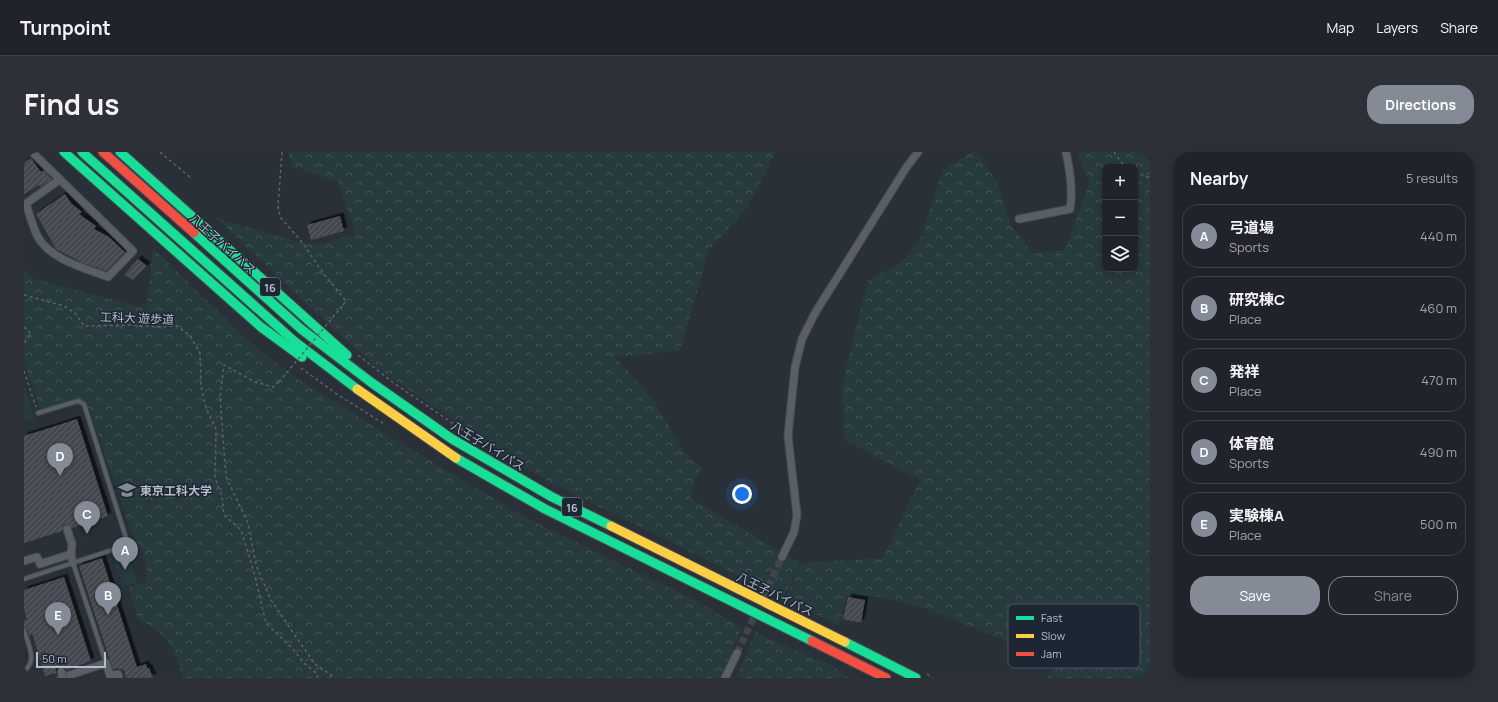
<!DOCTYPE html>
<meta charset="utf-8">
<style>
body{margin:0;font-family:Manrope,"Noto Sans JP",sans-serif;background:#2d3036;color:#f1f3f6}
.controls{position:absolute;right:12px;top:12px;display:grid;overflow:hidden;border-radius:8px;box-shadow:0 2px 10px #0003}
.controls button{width:36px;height:36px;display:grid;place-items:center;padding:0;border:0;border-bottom:1px solid #3d4147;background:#20242a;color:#f1f3f6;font:20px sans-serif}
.scale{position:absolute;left:12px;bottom:10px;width:70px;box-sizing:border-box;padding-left:4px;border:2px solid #b4bcc9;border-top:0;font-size:11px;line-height:14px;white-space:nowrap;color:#b4bcc9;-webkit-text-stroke:3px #1d2633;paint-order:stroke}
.you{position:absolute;left:718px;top:342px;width:14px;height:14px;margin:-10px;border:3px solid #fff;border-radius:50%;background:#1a73e8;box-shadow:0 0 0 6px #1a73e833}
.badge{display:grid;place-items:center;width:26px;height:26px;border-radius:50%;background:#848b96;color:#fff;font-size:13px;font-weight:700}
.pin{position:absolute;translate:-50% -33px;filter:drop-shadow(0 1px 2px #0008)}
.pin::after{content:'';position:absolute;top:21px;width:14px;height:12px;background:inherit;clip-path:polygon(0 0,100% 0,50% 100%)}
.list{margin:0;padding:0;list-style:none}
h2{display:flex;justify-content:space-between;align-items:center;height:52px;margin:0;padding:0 16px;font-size:17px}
h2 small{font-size:13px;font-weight:400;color:#a2a4a8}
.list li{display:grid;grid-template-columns:26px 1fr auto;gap:12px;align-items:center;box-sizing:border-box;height:64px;margin:0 8px 8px;padding:0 8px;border:1px solid #3d4147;border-radius:16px}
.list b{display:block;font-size:15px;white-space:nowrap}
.list p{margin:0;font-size:13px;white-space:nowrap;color:#a2a4a8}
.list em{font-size:13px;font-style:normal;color:#a2a4a8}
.actions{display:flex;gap:8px;padding:12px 16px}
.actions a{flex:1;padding:9px 0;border:1px solid #848b96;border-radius:16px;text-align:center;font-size:14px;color:#848b96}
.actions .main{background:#848b96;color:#fff}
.icon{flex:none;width:22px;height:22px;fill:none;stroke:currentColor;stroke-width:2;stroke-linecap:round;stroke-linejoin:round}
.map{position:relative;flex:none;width:1126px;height:526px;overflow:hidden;border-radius:16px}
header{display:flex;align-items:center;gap:24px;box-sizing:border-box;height:56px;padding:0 20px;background:#20242a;border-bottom:1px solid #3d4147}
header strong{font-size:19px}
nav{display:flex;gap:22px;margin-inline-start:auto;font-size:14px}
.intro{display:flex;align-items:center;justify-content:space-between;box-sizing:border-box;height:96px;padding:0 24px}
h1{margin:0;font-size:28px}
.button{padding:10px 18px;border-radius:16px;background:#848b96;color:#fff;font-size:14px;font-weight:700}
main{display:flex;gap:24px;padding:0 24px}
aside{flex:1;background:#20242a;border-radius:16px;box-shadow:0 2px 10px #0003}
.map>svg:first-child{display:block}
.forest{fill:url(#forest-crowns);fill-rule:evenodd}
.garden{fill:#273a3e}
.building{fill:url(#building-hatch);filter:url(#shadow)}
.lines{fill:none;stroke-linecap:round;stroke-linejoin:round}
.street-tunnel{stroke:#3f454e;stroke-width:7;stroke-dasharray:7 3.5;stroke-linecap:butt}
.lane-casing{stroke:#484c53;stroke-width:5.5}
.street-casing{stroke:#484c53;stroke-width:9}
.fast-casing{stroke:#474c53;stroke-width:11}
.slow-casing{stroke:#474c53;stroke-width:11}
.jam-casing{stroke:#474c53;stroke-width:11}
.path{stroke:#5d636a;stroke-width:1.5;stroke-dasharray:3 3;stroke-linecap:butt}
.lane{stroke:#5a5e66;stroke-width:3.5}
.street{stroke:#5a5e66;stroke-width:7}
.fast{stroke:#16e098;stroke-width:9}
.slow{stroke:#ffcf43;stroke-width:9}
.jam{stroke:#f24e42;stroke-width:9}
.street-bridge-casing{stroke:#484c53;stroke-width:9;stroke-linecap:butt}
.path-bridge{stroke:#5d636a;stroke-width:1.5;stroke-dasharray:3 3;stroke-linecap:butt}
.street-bridge{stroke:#5a5e66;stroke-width:7}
.labels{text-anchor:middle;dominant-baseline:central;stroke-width:3;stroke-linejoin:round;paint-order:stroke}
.shield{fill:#1d2633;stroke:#878f9c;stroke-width:1}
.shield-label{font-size:11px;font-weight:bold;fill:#b4bcc9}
.street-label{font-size:12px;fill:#b4bcc9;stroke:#1d2633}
.poi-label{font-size:12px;font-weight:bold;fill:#b4bcc9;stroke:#1d2633;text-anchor:start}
.key{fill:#1d2633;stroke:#4a5360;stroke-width:1}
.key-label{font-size:11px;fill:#b4bcc9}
</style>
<header>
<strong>Turnpoint</strong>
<nav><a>Map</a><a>Layers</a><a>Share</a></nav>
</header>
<div class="intro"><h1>Find us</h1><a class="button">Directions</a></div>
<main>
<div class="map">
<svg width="1126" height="526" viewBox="0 0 1126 526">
<defs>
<pattern id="forest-crowns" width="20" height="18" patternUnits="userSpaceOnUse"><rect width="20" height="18" fill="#273a3e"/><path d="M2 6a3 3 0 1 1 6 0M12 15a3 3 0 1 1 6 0" fill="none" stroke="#445559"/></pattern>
<pattern id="building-hatch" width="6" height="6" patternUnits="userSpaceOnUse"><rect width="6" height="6" fill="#444950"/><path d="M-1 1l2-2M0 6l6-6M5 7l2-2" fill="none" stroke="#5d6168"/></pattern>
<filter id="shadow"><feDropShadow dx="3.5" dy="-3.5" stdDeviation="0" flood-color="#0009"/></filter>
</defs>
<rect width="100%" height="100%" fill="#2a3038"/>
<g class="forest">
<path d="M264,0H752L724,55L685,98L656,199L591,205L631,250L658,297L677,315L666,346L777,412L759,446L525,330L465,293L356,218L308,176L192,66L270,89L293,93L332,82L314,30L269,14Z"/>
<path d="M949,0H952L973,30L987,73L1008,101L1041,98L1066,30L1052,0H1126V526H1023L1032,510L904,457L859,445L823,443L815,474L761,446L778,411L859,406L896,328L820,288L818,233L844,128L879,109L898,83L918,18ZM1081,15H1111V117H1081Z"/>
<path d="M129,96L228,192L274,227L375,290L505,367L673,449L718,476L696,526H159C151,500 144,478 115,469L104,436L122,430C126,411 119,399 108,382L65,256L53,251L16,257L0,210V116L8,126L122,157Z"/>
<path d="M732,480L812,516L825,526H712Z"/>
</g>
<g class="garden">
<path d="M0,231L11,267L0,270Z"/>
<path d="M104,401L114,430L99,435L89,406Z"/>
</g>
<g class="building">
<path d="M7,6L17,20L20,18L28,27L17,35L15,33L0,42V11Z"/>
<path d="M41,42L47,51L58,60L55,62L72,74L70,77L85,85L101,100L83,119L59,111L32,97L12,62Z"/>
<path d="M316,64L320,79L287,88L283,73Z"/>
<path d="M114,107L123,114L109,128L100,123Z"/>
<path d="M53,267L84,364L48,376L42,372L39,374L38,379L0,391V284Z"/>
<path d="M78,406L113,515L122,512L123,516H125L129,526H102L100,518L93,516L89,518L55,414Z"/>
<path d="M40,425L67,509L42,518L39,514H35L32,517V521L21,524L8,481L6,485L3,477L0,475V468H3L0,457V438Z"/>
<path d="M824,445L841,448L837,471L819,467Z"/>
</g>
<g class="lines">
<path class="street-tunnel" d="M713,501L758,405"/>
<g class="lane-casing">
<g id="lane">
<path d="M49,411L82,511"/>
<path d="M0,427L97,395L102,386L60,252L54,249L14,261"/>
<path d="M0,478C4,492 14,509 0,519"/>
</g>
</g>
<g class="street-casing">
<g id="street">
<path d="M2,52C6,63 9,77 15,87C30,109 61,116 84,125L109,99L8,0"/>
<path d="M0,53L35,28"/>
<path d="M995,67L1046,57C1049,39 1046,18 1042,0"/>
<path d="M43,377L48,392L47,402L49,411"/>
<path d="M758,405L770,380L773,363L764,284L771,215L778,187L791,161L882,16L894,0"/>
<path d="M0,409L13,405L16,412L47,402"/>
<path d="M37,526L82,511L86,524L94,522L95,526"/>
<path d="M701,526L713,501"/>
</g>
</g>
<g class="fast-casing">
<g id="fast">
<path d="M40,0L237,175L278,205"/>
<path d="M58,0L270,189L333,237"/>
<path d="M96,0L323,203"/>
<path d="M170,81L277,177L348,231L428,287L528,345L587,374"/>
<path d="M432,306L521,357L788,489"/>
<path d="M821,490L892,526"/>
</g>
</g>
<g class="slow-casing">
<g id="slow">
<path d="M333,237L432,306"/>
<path d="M587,374L821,490"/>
</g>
</g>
<g class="jam-casing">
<g id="jam">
<path d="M79,0L170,81"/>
<path d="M788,489L862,526"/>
</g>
</g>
<g class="path">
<path d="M136,0L167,26"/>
<path d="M258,0L254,54L256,65L277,89L299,121L322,149L319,153"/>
<path d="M1090,0L1101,15"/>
<path d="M1111,20L1126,26"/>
<path d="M0,143L40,154L51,161L60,174L107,173L133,175L153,174L166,184L176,201L177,234L182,256L192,277L191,326L198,345L200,363L217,378L230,420L241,467L245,474L268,496L280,511L291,520L294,526"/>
<path d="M0,175L7,182L0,191"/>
<path d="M334,203L371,232L455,289"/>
<path d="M277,216L314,243L362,273"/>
<path d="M0,219L12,255"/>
<path d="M255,230L249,235L231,230L200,213L196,245L202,325L224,371L232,413L247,448L268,479L291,512L311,526"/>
<path d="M903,522L909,526"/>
</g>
<use href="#lane" class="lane"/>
<use href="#street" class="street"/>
<use href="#fast" class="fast"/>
<use href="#slow" class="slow"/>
<use href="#jam" class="jam"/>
<g class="street-bridge-casing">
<path id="street-bridge" d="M37,519L39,526"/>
</g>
<path class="path-bridge" d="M255,230L319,153"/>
<use href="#street-bridge" class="street-bridge"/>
</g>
<defs>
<g id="university-bare" transform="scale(1.38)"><path d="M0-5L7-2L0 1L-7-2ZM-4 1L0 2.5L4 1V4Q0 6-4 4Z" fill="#848b96" stroke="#1d2633" stroke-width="2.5" paint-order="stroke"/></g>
</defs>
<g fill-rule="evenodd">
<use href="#university-bare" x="103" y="338"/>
</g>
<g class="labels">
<g class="shield">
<rect x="236" y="126" width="20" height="18" rx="3"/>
<rect x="538" y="346" width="20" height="18" rx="3"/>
</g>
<g class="shield-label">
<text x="246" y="135">16</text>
<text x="548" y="355">16</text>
</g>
<g class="street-label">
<text transform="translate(199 92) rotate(42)">八王子バイパス</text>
<text transform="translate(113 166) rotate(2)">工科大 遊歩道</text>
<text transform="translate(464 294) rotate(31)">八王子バイパス</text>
<text transform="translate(751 442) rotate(26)">八王子バイパス</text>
</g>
<g class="poi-label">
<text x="116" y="338">東京工科大学</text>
</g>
</g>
<rect x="984" y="452" width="132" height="64" rx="6" class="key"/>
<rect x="992" y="464" width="18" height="4" fill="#16e098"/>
<rect x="992" y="482" width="18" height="4" fill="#ffcf43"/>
<rect x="992" y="500" width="18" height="4" fill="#f24e42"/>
<g class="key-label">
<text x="1017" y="470">Fast</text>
<text x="1017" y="488">Slow</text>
<text x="1017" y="506">Jam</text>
</g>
</svg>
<div class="controls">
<button>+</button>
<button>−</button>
<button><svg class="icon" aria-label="layers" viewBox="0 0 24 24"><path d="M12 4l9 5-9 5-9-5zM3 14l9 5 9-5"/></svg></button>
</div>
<div class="scale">50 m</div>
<div class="you"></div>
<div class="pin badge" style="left:101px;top:418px">A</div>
<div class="pin badge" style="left:84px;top:463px">B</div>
<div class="pin badge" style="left:63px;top:382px">C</div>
<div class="pin badge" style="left:36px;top:324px">D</div>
<div class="pin badge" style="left:34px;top:483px">E</div>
</div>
<aside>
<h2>Nearby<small>5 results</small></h2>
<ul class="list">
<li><span class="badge">A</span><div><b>弓道場</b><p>Sports</p></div><em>440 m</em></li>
<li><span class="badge">B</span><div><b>研究棟C</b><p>Place</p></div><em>460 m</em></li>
<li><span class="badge">C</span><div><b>発祥</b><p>Place</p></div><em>470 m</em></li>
<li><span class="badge">D</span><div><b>体育館</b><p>Sports</p></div><em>490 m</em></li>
<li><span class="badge">E</span><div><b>実験棟A</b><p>Place</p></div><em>500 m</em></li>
</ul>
<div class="actions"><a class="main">Save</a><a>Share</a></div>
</aside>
</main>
